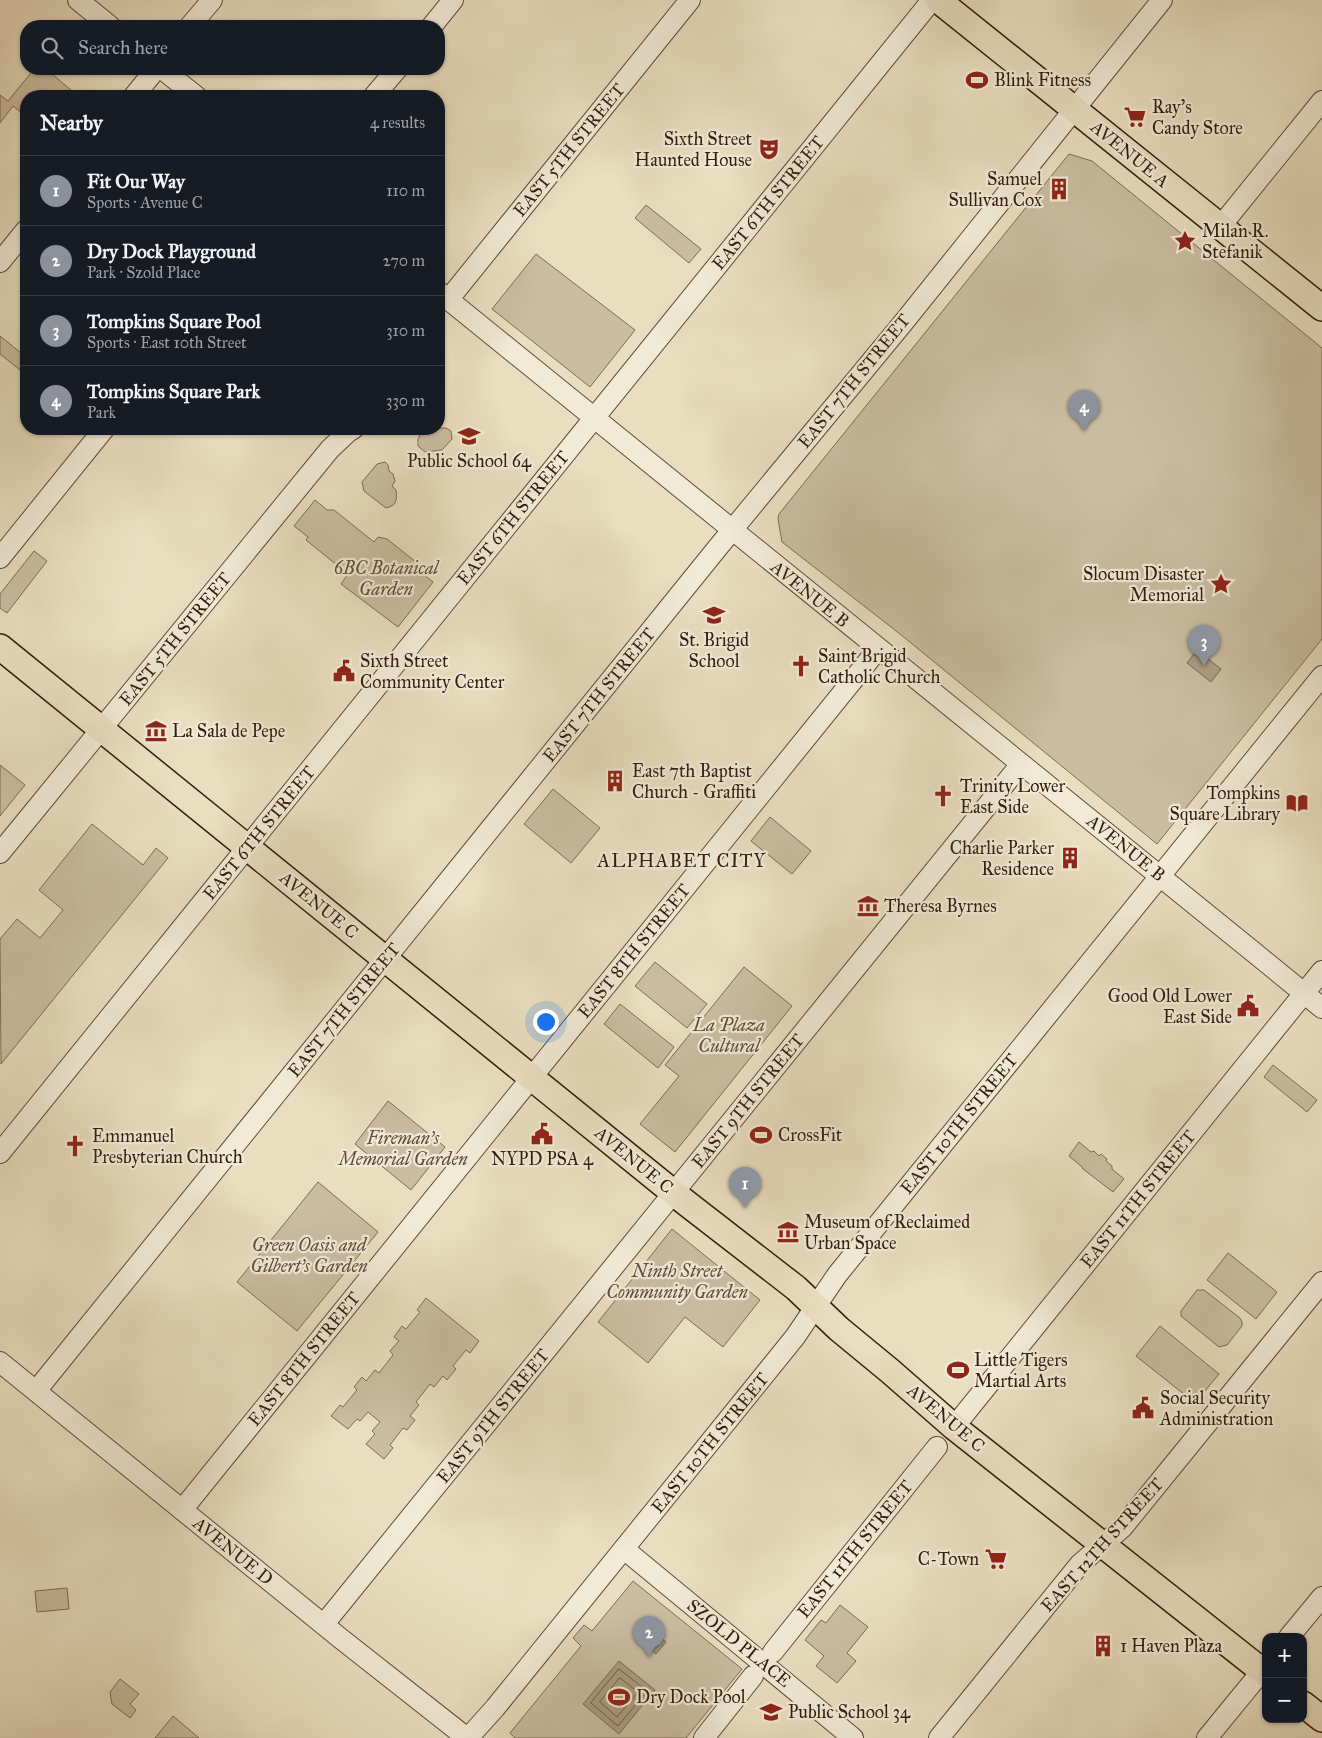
<!DOCTYPE html>
<meta charset="utf-8">
<style>
body{margin:0;font-family:"IM FELL Great Primer",serif;background:#20242c;color:#f1f3f6}
.controls{position:absolute;right:15px;bottom:15px;display:grid;overflow:hidden;border-radius:10px;box-shadow:0 1px 4px #0004}
.controls button{width:45px;height:45px;display:grid;place-items:center;padding:0;border:0;border-bottom:1px solid #363941;background:#171b24;color:#f1f3f6;font:25px sans-serif}
.you{position:absolute;left:545px;top:1021px;width:18px;height:18px;margin:-12px;border:4px solid #fff;border-radius:50%;background:#1a73e8;box-shadow:0 0 0 8px #1a73e833}
.badge{display:grid;place-items:center;width:32px;height:32px;border-radius:50%;background:#8c9099;color:#fff;font-size:16px;font-weight:700}
.pin{position:absolute;translate:-50% -41px;filter:drop-shadow(0 1px 2px #0008)}
.pin::after{content:'';position:absolute;top:26px;width:18px;height:15px;background:inherit;clip-path:polygon(0 0,100% 0,50% 100%)}
.list{margin:0;padding:0;list-style:none}
h2{display:flex;justify-content:space-between;align-items:center;height:65px;margin:0;padding:0 20px;font-size:21px}
h2 small{font-size:16px;font-weight:400;color:#9ea1a6}
.list li{display:grid;grid-template-columns:32px 1fr auto;gap:15px;align-items:center;box-sizing:border-box;height:70px;padding:0 20px;border-top:1px solid #363941}
.list b{display:block;font-size:19px;white-space:nowrap}
.list p{margin:0;font-size:16px;white-space:nowrap;color:#9ea1a6}
.list em{font-size:16px;font-style:normal;color:#9ea1a6}
.icon{flex:none;width:28px;height:28px;fill:none;stroke:currentColor;stroke-width:2;stroke-linecap:round;stroke-linejoin:round}
.map{position:relative;flex:none;width:1322px;height:1738px;overflow:hidden}
.search{position:absolute;background:#171b24;box-shadow:0 1px 4px #0004;left:20px;top:20px;width:425px;height:55px;display:flex;align-items:center;gap:12px;box-sizing:border-box;padding:0 18px;border-radius:20px;color:#9ea1a6;font-size:19px}
.panel{position:absolute;background:#171b24;box-shadow:0 1px 4px #0004;left:20px;top:90px;width:425px;height:345px;border-radius:20px}
.map>svg:first-child{display:block}
.green{fill:#cabda2;stroke:#7e6c58}
.water{fill:#ab9c83;stroke:#7b6854}
.lines{fill:none;stroke-linecap:round;stroke-linejoin:round}
.shore{stroke:#6f5c48;stroke-width:1}
.minor-casing{stroke:#604c3a;stroke-width:22}
.major-casing{stroke:#331b0e;stroke-width:28}
.minor{stroke:#f1ead6;stroke-width:20}
.major{stroke:#e9dec0;stroke-width:25}
.labels{text-anchor:middle;dominant-baseline:central;stroke-width:4.5;stroke-linejoin:round;paint-order:stroke}
.poi-label{font-size:18px;fill:#331b0e;stroke:#f1ead6;text-anchor:start}
.street-label{font-size:18px;fill:#331b0e;stroke:#f1ead6}
.park-label{font-size:18px;font-style:italic;fill:#604c3a;stroke:#f1ead6}
.neighbourhood-label{font-size:19px;letter-spacing:1px;fill:#331b0e;stroke:#f1ead6}
</style>
<div class="map">
<svg width="1322" height="1738" viewBox="0 0 1322 1738">
<rect width="100%" height="100%" fill="#e9dec0"/>
<filter id="stains"><feTurbulence type="fractalNoise" baseFrequency=".004" numOctaves="4"/><feColorMatrix values="0 0 0 0 .2 0 0 0 0 .09 0 0 0 0 .02 0 0 0 .5 -.17"/></filter>
<radialGradient id="worn" r=".72"><stop offset=".6" stop-color="#630" stop-opacity="0"/><stop offset="1" stop-color="#630" stop-opacity=".3"/></radialGradient>
<g class="green">
<path d="M34,69H46L78,96H26V116L13,106L0,123V95L8,101Z"/>
<path d="M1069,154L1092,161L1322,348V639L1157,844L900,634L782,542L778,519L779,514Z"/>
<path d="M646,205L701,249L689,263L635,218Z"/>
<path d="M536,254L635,330L590,387L492,309Z"/>
<path d="M0,336L26,357V362L20,370L0,354Z"/>
<path d="M439,428H446L451,431L452,439L442,450L425,452L418,446V439L423,429Z"/>
<path d="M385,462L388,465L389,471L393,474L395,481L392,486L396,490C397,501 397,505 386,508L364,491L362,482L377,464Z"/>
<path d="M315,500L327,510H334L374,542L378,537L387,539L422,567L419,571L433,582L398,627L341,584L348,574L306,540L308,537L294,526Z"/>
<path d="M34,551L47,561L7,613L0,608V594Z"/>
<path d="M0,765L25,785L0,816Z"/>
<path d="M553,789L600,828L571,863L524,824Z"/>
<path d="M770,817L811,851L792,874L751,841Z"/>
<path d="M92,824L143,865L156,848L168,858L1,1064L0,939L17,919L40,938L63,910L39,890Z"/>
<path d="M655,962L707,1004L687,1028L635,986Z"/>
<path d="M744,967L792,1006L675,1152L640,1124L679,1076L665,1065Z"/>
<path d="M620,1004L674,1047L658,1068L604,1024Z"/>
<path d="M1273,1065L1317,1100L1307,1112L1264,1077Z"/>
<path d="M388,1101L445,1147L411,1190L355,1144Z"/>
<path d="M1079,1142L1091,1152L1094,1151L1099,1156L1101,1154L1107,1159L1106,1161L1112,1166V1169L1124,1179L1113,1192L1083,1169L1082,1167L1069,1156Z"/>
<path d="M318,1182L378,1232L297,1331L237,1282Z"/>
<path d="M672,1229L760,1300L723,1347L685,1317L648,1363L598,1322Z"/>
<path d="M1228,1253L1277,1292L1256,1319L1207,1280Z"/>
<path d="M1197,1290H1204L1240,1318L1242,1322V1326L1227,1345L1219,1347L1181,1316V1311Z"/>
<path d="M426,1298L479,1341L470,1353L466,1350L453,1366L456,1369L447,1380L443,1376L434,1387L430,1384L416,1402L419,1405L410,1416L415,1420L407,1430L403,1428L390,1445L393,1448L384,1459L366,1444L375,1434L372,1431L380,1422L368,1412L360,1421L357,1419L348,1429L331,1416L340,1405L343,1407L357,1390L354,1387L362,1377L366,1381L375,1370L379,1373L393,1355L390,1351L399,1341L394,1337L402,1326L406,1329L420,1312L417,1310Z"/>
<path d="M1160,1326L1219,1374L1195,1403L1136,1356Z"/>
<path d="M633,1581L742,1669L686,1738H515L510,1733L581,1646L573,1638L584,1625L592,1631Z"/>
<path d="M67,1588L69,1609L37,1612L35,1591Z"/>
<path d="M840,1605L868,1627L847,1653L856,1661L837,1683L816,1666L824,1656L805,1640L821,1620L826,1623Z"/>
<path d="M120,1679L139,1694L130,1704L136,1710L130,1718L112,1704L110,1692Z"/>
<path d="M173,1716L199,1738H155Z"/>
</g>
<g class="water">
<path d="M1197,650L1221,669L1211,682L1187,663Z"/>
<path d="M648,1627L666,1642L656,1654L638,1639Z"/>
<path d="M619,1661L655,1690L619,1734L583,1704Z"/>
</g>
<g class="lines">
<g class="shore">
<path d="M619,1669L647,1691L618,1726L591,1703Z"/>
<path d="M620,1678L638,1692L617,1717L600,1702Z"/>
<path d="M621,1688L627,1691V1694L618,1706H616L611,1701Z"/>
</g>
<g class="minor-casing">
<g id="minor">
<path d="M78,0L110,26"/>
<path d="M190,26L212,0"/>
<path d="M432,26L453,0"/>
<path d="M162,69L196,96"/>
<path d="M134,96L156,69"/>
<path d="M374,96L397,69"/>
<path d="M1220,227L1322,101"/>
<path d="M0,262L26,230"/>
<path d="M439,292C732,533 1029,768 1322,1008"/>
<path d="M448,300L690,0"/>
<path d="M0,558L104,429"/>
<path d="M0,853L330,449L348,432L353,429"/>
<path d="M0,1153L932,0"/>
<path d="M0,1362L340,1638L467,1738"/>
<path d="M36,1391L719,546L903,323L1162,0"/>
<path d="M954,1427L1322,971"/>
<path d="M182,1510L878,649"/>
<path d="M624,1549L853,1738"/>
<path d="M324,1624L1021,764"/>
<path d="M1289,1637L1322,1597"/>
<path d="M773,1652L937,1447"/>
<path d="M468,1738L495,1708L795,1337L837,1275L1322,676"/>
<path d="M704,1738L753,1676"/>
<path d="M939,1738L1080,1564L1122,1528L1322,1282"/>
<path d="M1207,1738L1266,1666"/>
</g>
</g>
<g class="major-casing">
<g id="major">
<path d="M938,0L1322,308"/>
<path d="M0,647L685,1202L796,1288L839,1329L890,1371L954,1427L1266,1674"/>
<path d="M1303,1704L1322,1719"/>
</g>
</g>
<use href="#minor" class="minor"/>
<use href="#major" class="major"/>
</g>
<defs>
<g id="stadium-bare" transform="scale(1.725)"><path d="M0-5a6.5 5 0 1 0 0 10a6.5 5 0 1 0 0-10ZM-3.5-1.8h7v3.6h-7Z" fill="#8f2418" stroke="#f1ead6" stroke-width="2.5" paint-order="stroke"/></g>
<g id="supermarket-bare" transform="scale(1.725)"><path d="M-6-5.5h2.5l.6 2H6L4.5 2H-2.5L-4.4-4H-6ZM-1.5 3.2a1.3 1.3 0 1 0 .1 0ZM3 3.2a1.3 1.3 0 1 0 .1 0Z" fill="#8f2418" stroke="#f1ead6" stroke-width="2.5" paint-order="stroke"/></g>
<g id="theatre-bare" transform="scale(1.725)"><path d="M-5-5.5Q0-4 5-5.5V0Q5 5 0 6Q-5 5-5 0ZM-3.3-2.5H-1v1.5H-3.3ZM1-2.5H3.3v1.5H1ZM-2.8 1Q0 5.5 2.8 1Z" fill="#8f2418" stroke="#f1ead6" stroke-width="2.5" paint-order="stroke"/></g>
<g id="building-bare" transform="scale(1.725)"><path d="M-4-6H4V6H1V3H-1V6H-4ZM-2.5-4.3h1.7v1.8h-1.7ZM.8-4.3h1.7v1.8H.8ZM-2.5-1h1.7V.8h-1.7ZM.8-1h1.7V.8H.8Z" fill="#8f2418" stroke="#f1ead6" stroke-width="2.5" paint-order="stroke"/></g>
<g id="sight-bare" transform="scale(1.725)"><path d="M0-6L1.8-2.2L6-1.7L2.9 1.2L3.7 5.4L0 3.3L-3.7 5.4L-2.9 1.2L-6-1.7L-1.8-2.2Z" fill="#8f2418" stroke="#f1ead6" stroke-width="2.5" paint-order="stroke"/></g>
<g id="school-bare" transform="scale(1.725)"><path d="M0-5L7-2L0 1L-7-2ZM-4 1L0 2.5L4 1V4Q0 6-4 4Z" fill="#8f2418" stroke="#f1ead6" stroke-width="2.5" paint-order="stroke"/></g>
<g id="church-bare" transform="scale(1.725)"><path d="M-1.2-6h2.4v3.5h3.3v2.4h-3.3V6h-2.4V-.1h-3.3v-2.4h3.3Z" fill="#8f2418" stroke="#f1ead6" stroke-width="2.5" paint-order="stroke"/></g>
<g id="civic-bare" transform="scale(1.725)"><path d="M-.6-6.5H3V-4.5H.6V-3L4-1V1h2V6H-6V1h2V-1L-.6-3ZM-1.2 2.5V6h2.4V2.5Z" fill="#8f2418" stroke="#f1ead6" stroke-width="2.5" paint-order="stroke"/></g>
<g id="museum-bare" transform="scale(1.725)"><path d="M0-6L6-3V-2H-6V-3ZM-5-1h2V3h-2ZM-1-1h2V3h-2ZM3-1h2V3H3ZM-6 4H6V6H-6Z" fill="#8f2418" stroke="#f1ead6" stroke-width="2.5" paint-order="stroke"/></g>
<g id="library-bare" transform="scale(1.725)"><path d="M-6-4Q-3-5.5-.7-3.5V5Q-3 3-6 4ZM6-4Q3-5.5 .7-3.5V5Q3 3 6 4Z" fill="#8f2418" stroke="#f1ead6" stroke-width="2.5" paint-order="stroke"/></g>
</defs>
<g fill-rule="evenodd">
<use href="#stadium-bare" x="977" y="80"/>
<use href="#supermarket-bare" x="1135" y="117"/>
<use href="#theatre-bare" x="769" y="149"/>
<use href="#building-bare" x="1059" y="189"/>
<use href="#sight-bare" x="1185" y="241"/>
<use href="#school-bare" x="469" y="436"/>
<use href="#sight-bare" x="1221" y="584"/>
<use href="#school-bare" x="714" y="615"/>
<use href="#church-bare" x="801" y="666"/>
<use href="#civic-bare" x="344" y="671"/>
<use href="#museum-bare" x="156" y="731"/>
<use href="#building-bare" x="615" y="781"/>
<use href="#church-bare" x="943" y="796"/>
<use href="#library-bare" x="1297" y="803"/>
<use href="#building-bare" x="1070" y="858"/>
<use href="#museum-bare" x="868" y="906"/>
<use href="#civic-bare" x="1248" y="1006"/>
<use href="#civic-bare" x="542" y="1134"/>
<use href="#stadium-bare" x="761" y="1135"/>
<use href="#church-bare" x="75" y="1146"/>
<use href="#museum-bare" x="788" y="1232"/>
<use href="#stadium-bare" x="958" y="1370"/>
<use href="#civic-bare" x="1143" y="1408"/>
<use href="#supermarket-bare" x="996" y="1559"/>
<use href="#building-bare" x="1103" y="1646"/>
<use href="#stadium-bare" x="619" y="1697"/>
<use href="#school-bare" x="771" y="1712"/>
</g>
<g class="labels">
<g class="poi-label">
<text x="994" y="80">Blink Fitness</text>
<text x="1152" y="107">Ray's<tspan x="1152" dy="21">Candy Store</tspan></text>
<text x="752" y="139" text-anchor="end">Sixth Street<tspan x="752" dy="21">Haunted House</tspan></text>
<text x="1042" y="179" text-anchor="end">Samuel<tspan x="1042" dy="21">Sullivan Cox</tspan></text>
<text x="1202" y="231">Milan R.<tspan x="1202" dy="21">Stefanik</tspan></text>
<text x="469" y="461" text-anchor="middle">Public School 64</text>
<text x="1204" y="574" text-anchor="end">Slocum Disaster<tspan x="1204" dy="21">Memorial</tspan></text>
<text x="714" y="640" text-anchor="middle">St. Brigid<tspan x="714" dy="21">School</tspan></text>
<text x="818" y="656">Saint Brigid<tspan x="818" dy="21">Catholic Church</tspan></text>
<text x="360" y="661">Sixth Street<tspan x="360" dy="21">Community Center</tspan></text>
<text x="172" y="731">La Sala de Pepe</text>
<text x="632" y="771">East 7th Baptist<tspan x="632" dy="21">Church - Graffiti</tspan></text>
<text x="960" y="786">Trinity Lower<tspan x="960" dy="21">East Side</tspan></text>
<text x="1280" y="793" text-anchor="end">Tompkins<tspan x="1280" dy="21">Square Library</tspan></text>
<text x="1054" y="848" text-anchor="end">Charlie Parker<tspan x="1054" dy="21">Residence</tspan></text>
<text x="884" y="906">Theresa Byrnes</text>
<text x="1232" y="996" text-anchor="end">Good Old Lower<tspan x="1232" dy="21">East Side</tspan></text>
<text x="778" y="1135">CrossFit</text>
<text x="92" y="1136">Emmanuel<tspan x="92" dy="21">Presbyterian Church</tspan></text>
<text x="542" y="1159" text-anchor="middle">NYPD PSA 4</text>
<text x="804" y="1222">Museum of Reclaimed<tspan x="804" dy="21">Urban Space</tspan></text>
<text x="974" y="1360">Little Tigers<tspan x="974" dy="21">Martial Arts</tspan></text>
<text x="1160" y="1398">Social Security<tspan x="1160" dy="21">Administration</tspan></text>
<text x="979" y="1559" text-anchor="end">C-Town</text>
<text x="1120" y="1646">1 Haven Plaza</text>
<text x="636" y="1697">Dry Dock Pool</text>
<text x="788" y="1712">Public School 34</text>
</g>
<g class="street-label">
<text transform="translate(569 150) rotate(-51)">EAST 5TH STREET</text>
<text transform="translate(1130 154) rotate(39)">AVENUE A</text>
<text transform="translate(768 203) rotate(-51)">EAST 6TH STREET</text>
<text transform="translate(854 381) rotate(-51)">EAST 7TH STREET</text>
<text transform="translate(513 518) rotate(-51)">EAST 6TH STREET</text>
<text transform="translate(810 594) rotate(39)">AVENUE B</text>
<text transform="translate(175 639) rotate(-51)">EAST 5TH STREET</text>
<text transform="translate(599 695) rotate(-51)">EAST 7TH STREET</text>
<text transform="translate(259 833) rotate(-51)">EAST 6TH STREET</text>
<text transform="translate(1126 848) rotate(39)">AVENUE B</text>
<text transform="translate(319 905) rotate(39)">AVENUE C</text>
<text transform="translate(634 951) rotate(-51)">EAST 8TH STREET</text>
<text transform="translate(344 1010) rotate(-51)">EAST 7TH STREET</text>
<text transform="translate(748 1101) rotate(-51)">EAST 9TH STREET</text>
<text transform="translate(959 1124) rotate(-51)">EAST 10TH STREET</text>
<text transform="translate(634 1160) rotate(39)">AVENUE C</text>
<text transform="translate(1138 1199) rotate(-51)">EAST 11TH STREET</text>
<text transform="translate(304 1359) rotate(-51)">EAST 8TH STREET</text>
<text transform="translate(493 1416) rotate(-51)">EAST 9TH STREET</text>
<text transform="translate(946 1418) rotate(40)">AVENUE C</text>
<text transform="translate(710 1443) rotate(-51)">EAST 10TH STREET</text>
<text transform="translate(1102 1545) rotate(-48)">EAST 12TH STREET</text>
<text transform="translate(855 1549) rotate(-51)">EAST 11TH STREET</text>
<text transform="translate(233 1551) rotate(39)">AVENUE D</text>
<text transform="translate(739 1643) rotate(39)">SZOLD PLACE</text>
</g>
<g class="park-label">
<text x="386" y="568">6BC Botanical<tspan x="386" dy="21">Garden</tspan></text>
<text x="729" y="1025">La Plaza<tspan x="729" dy="21">Cultural</tspan></text>
<text x="403" y="1138">Fireman's<tspan x="403" dy="21">Memorial Garden</tspan></text>
<text x="309" y="1245">Green Oasis and<tspan x="309" dy="21">Gilbert's Garden</tspan></text>
<text x="677" y="1271">Ninth Street<tspan x="677" dy="21">Community Garden</tspan></text>
</g>
<g class="neighbourhood-label">
<text x="682" y="860">ALPHABET CITY</text>
</g>
</g>
<rect width="100%" height="100%" filter="url(#stains)"/>
<rect width="100%" height="100%" fill="url(#worn)"/>
</svg>
<div class="controls">
<button>+</button>
<button>−</button>
</div>
<div class="you"></div>
<div class="pin badge" style="left:745px;top:1208px">1</div>
<div class="pin badge" style="left:649px;top:1657px">2</div>
<div class="pin badge" style="left:1204px;top:666px">3</div>
<div class="pin badge" style="left:1084px;top:431px">4</div>
<div class="search"><svg class="icon" aria-label="search" viewBox="0 0 24 24"><circle cx="10" cy="10" r="6"/><path d="M15 15l6 6"/></svg>Search here</div>
<section class="panel">
<h2>Nearby<small>4 results</small></h2>
<ul class="list">
<li><span class="badge">1</span><div><b>Fit Our Way</b><p>Sports · Avenue C</p></div><em>110 m</em></li>
<li><span class="badge">2</span><div><b>Dry Dock Playground</b><p>Park · Szold Place</p></div><em>270 m</em></li>
<li><span class="badge">3</span><div><b>Tompkins Square Pool</b><p>Sports · East 10th Street</p></div><em>310 m</em></li>
<li><span class="badge">4</span><div><b>Tompkins Square Park</b><p>Park</p></div><em>330 m</em></li>
</ul>
</section>
</div>
